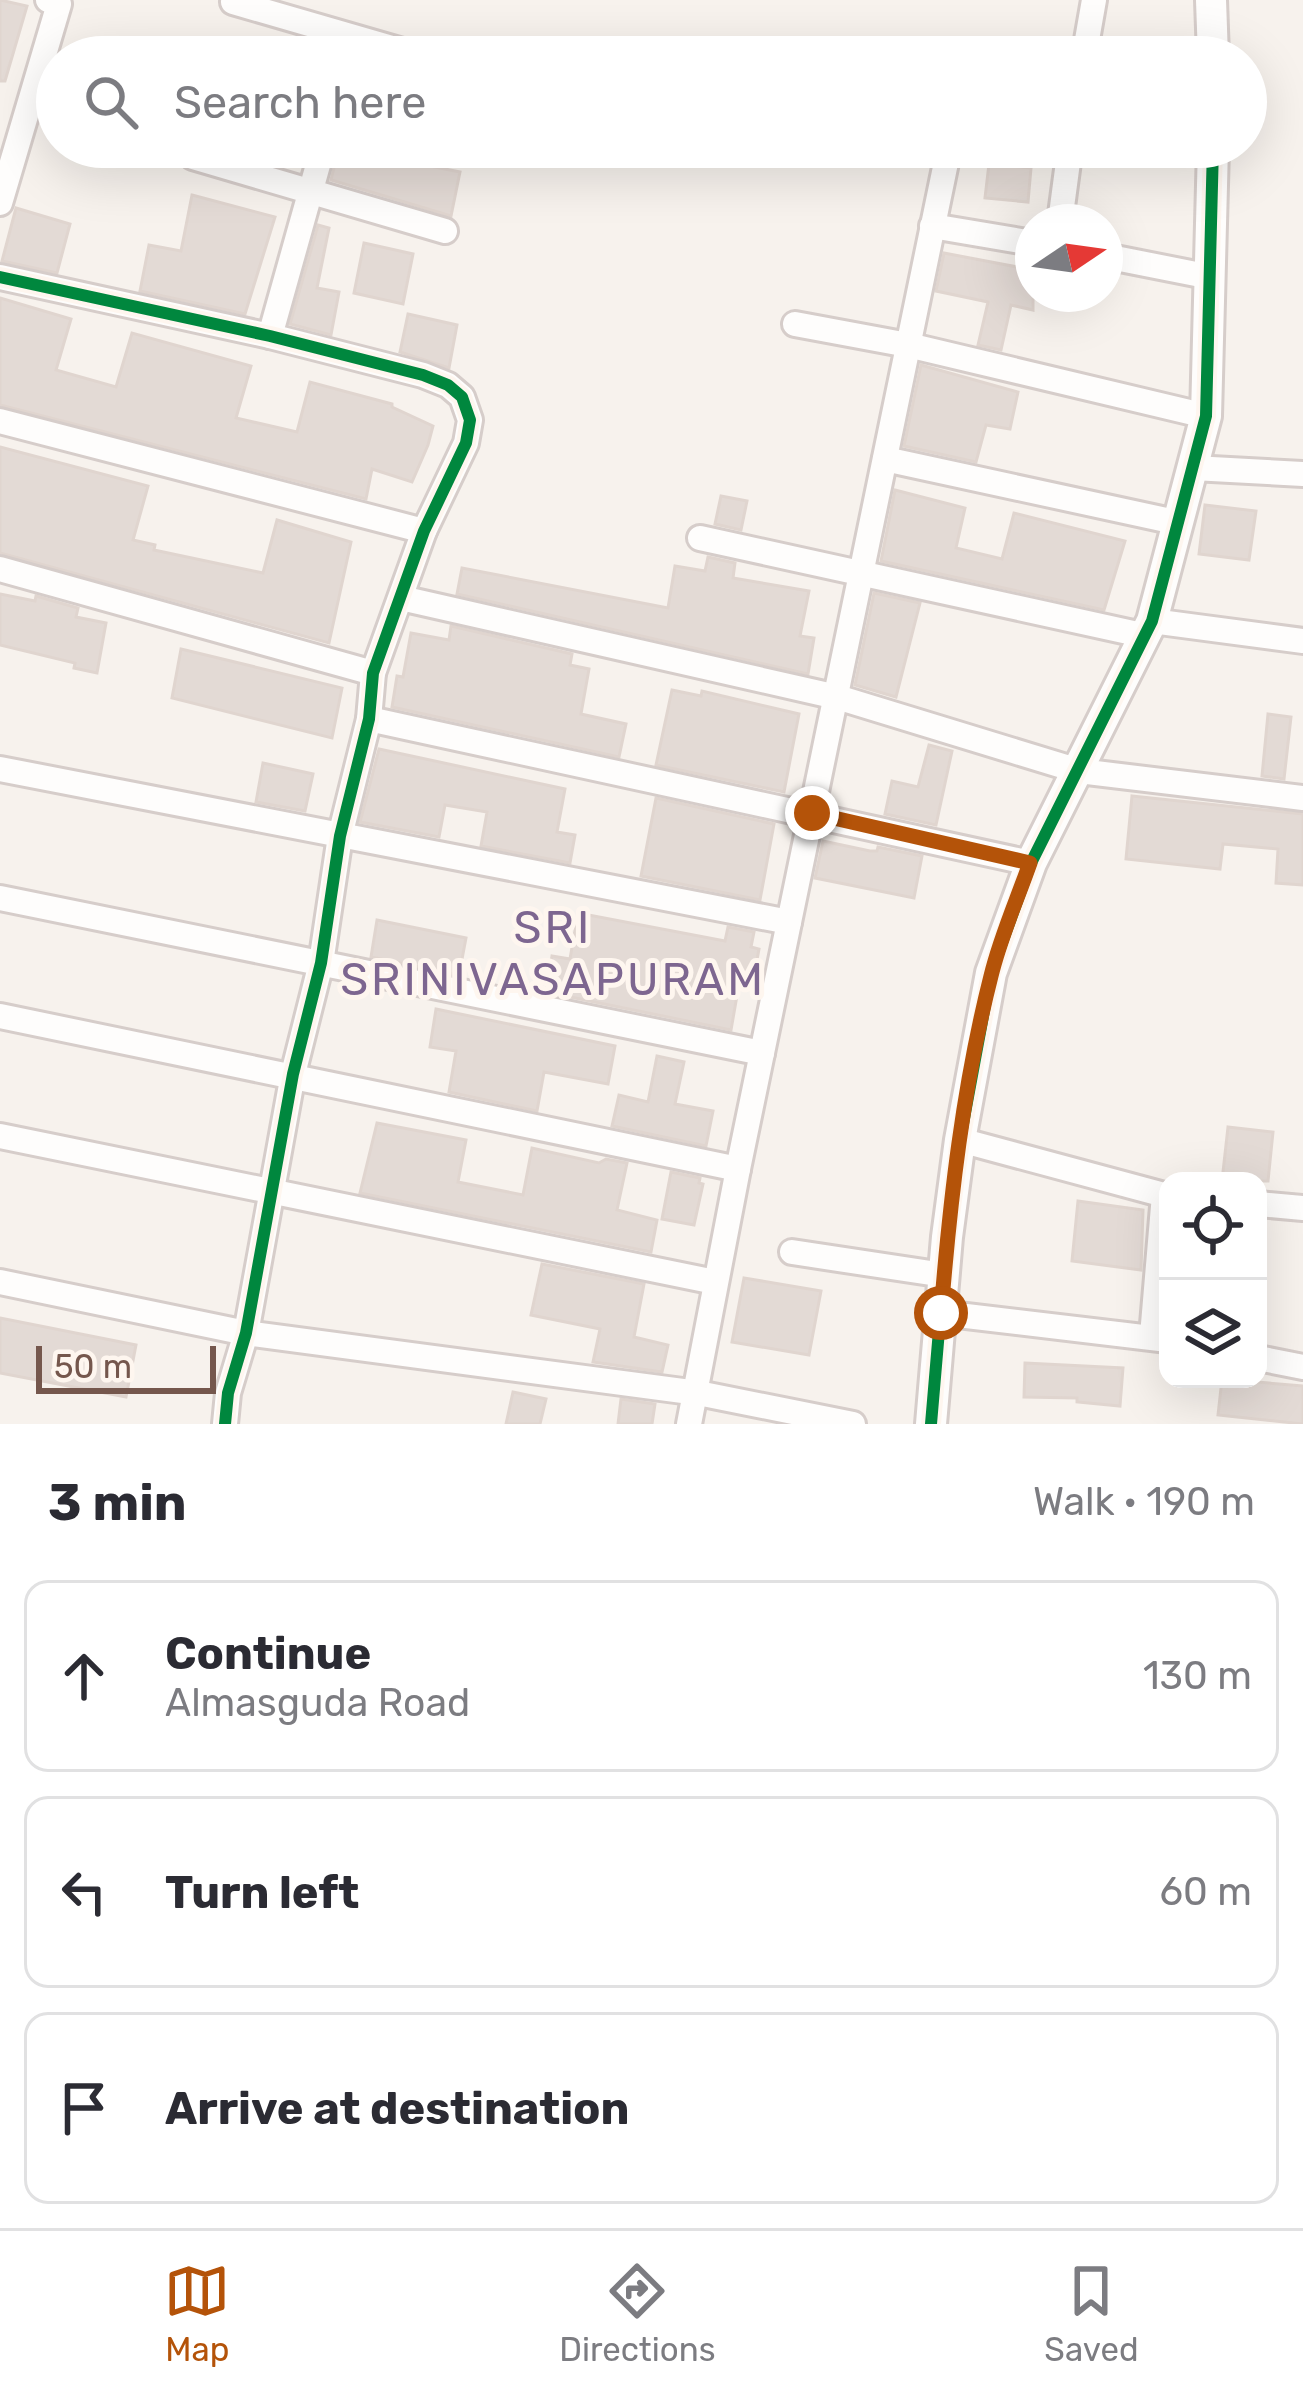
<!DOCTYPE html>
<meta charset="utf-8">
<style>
body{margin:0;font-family:Rubik,sans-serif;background:#f7f7f7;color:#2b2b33}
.controls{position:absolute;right:36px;bottom:36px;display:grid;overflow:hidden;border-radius:24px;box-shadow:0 12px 48px #0002}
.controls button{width:108px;height:108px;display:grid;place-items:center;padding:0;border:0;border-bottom:3px solid #e1e1e2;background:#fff;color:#2b2b33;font:60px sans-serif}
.compass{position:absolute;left:1015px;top:204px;width:108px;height:108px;border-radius:50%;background:#fff;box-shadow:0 12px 48px #0002;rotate:77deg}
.scale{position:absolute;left:36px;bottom:30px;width:180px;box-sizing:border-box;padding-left:12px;border:6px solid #75574d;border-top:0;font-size:33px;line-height:42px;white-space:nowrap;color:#75574d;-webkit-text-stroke:9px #fef6ef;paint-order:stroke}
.stop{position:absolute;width:36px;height:36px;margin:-27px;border:9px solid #b45309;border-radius:50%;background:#fff}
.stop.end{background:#b45309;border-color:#fff;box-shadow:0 3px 12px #0008}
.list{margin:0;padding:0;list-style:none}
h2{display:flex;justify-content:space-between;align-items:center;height:156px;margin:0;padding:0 48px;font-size:51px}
h2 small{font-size:39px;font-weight:400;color:#7c7c81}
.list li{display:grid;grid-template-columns:78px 1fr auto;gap:36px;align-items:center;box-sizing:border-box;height:192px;margin:0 24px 24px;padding:0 24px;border:3px solid #e1e1e2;border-radius:24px}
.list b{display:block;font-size:45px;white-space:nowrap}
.list p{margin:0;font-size:39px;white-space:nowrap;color:#7c7c81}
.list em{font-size:39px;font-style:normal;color:#7c7c81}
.icon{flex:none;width:66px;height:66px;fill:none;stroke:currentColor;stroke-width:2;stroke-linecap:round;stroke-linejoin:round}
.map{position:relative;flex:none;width:1303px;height:1424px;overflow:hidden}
.search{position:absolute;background:#fff;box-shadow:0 12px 48px #0002;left:36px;right:36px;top:36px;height:132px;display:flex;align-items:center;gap:30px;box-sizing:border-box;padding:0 42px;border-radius:66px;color:#7c7c81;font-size:45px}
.sheet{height:804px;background:#fff}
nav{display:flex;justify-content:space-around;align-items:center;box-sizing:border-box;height:168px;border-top:3px solid #e1e1e2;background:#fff;font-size:33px;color:#7c7c81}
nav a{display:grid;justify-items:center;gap:6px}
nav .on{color:#b45309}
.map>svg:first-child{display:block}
.building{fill:#e3dad5;stroke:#e0d5cf;stroke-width:3}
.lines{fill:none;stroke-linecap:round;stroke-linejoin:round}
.minor-casing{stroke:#d6cdca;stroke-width:30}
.tertiary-casing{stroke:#d6cdca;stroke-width:36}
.minor{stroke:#fefdfc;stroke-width:24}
.tertiary{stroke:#fefdfc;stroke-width:30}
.cycleway-casing{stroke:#fef6ef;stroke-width:20}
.cycleway{stroke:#00873e;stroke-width:12}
.route{stroke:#b45309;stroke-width:15}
.labels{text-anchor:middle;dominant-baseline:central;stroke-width:10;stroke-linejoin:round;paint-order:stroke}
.neighbourhood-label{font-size:45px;letter-spacing:3px;fill:#7d6690;stroke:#fef6ef}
</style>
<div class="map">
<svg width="1303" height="1424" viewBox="0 0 1303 1424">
<rect width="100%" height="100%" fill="#f7f2ed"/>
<g class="building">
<path d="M0,0L27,6L5,81H0Z"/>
<path d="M339,147H365L413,158L416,147H439L435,167L460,172L451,216L331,180Z"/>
<path d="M989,164L1031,168L1028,202L985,198Z"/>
<path d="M192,195L275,217L245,314L140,291L149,245L181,251Z"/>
<path d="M16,208L70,224L57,273L2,261Z"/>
<path d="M318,225L329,228L317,288L339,292L331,335L290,324Z"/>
<path d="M364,243L413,254L403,304L354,293Z"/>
<path d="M944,253L1033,270V310L1011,305L1001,350L978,345L988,302L936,291Z"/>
<path d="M0,298L71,319L56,370L116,387L132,333L251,366L236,418L297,432L310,382L392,404V407L433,426L428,445L412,482L372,469L366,499L0,405Z"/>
<path d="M408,314L457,325L449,368L400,352Z"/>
<path d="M921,365L1018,392L1010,429L986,425L976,462L904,446Z"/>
<path d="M0,447L148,486L133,540L155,545L154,550L263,573L277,520L351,542L329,643L0,553Z"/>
<path d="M895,490L965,508L956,548L1002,559L1014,513L1125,541L1104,610L881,561Z"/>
<path d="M721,496L747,501L741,530L715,524Z"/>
<path d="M1205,505L1256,511L1249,560L1199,554Z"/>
<path d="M708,557L735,563L733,578L809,591L800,636L814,638L808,674L457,594L462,568L668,608L675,566L705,571Z"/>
<path d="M874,593L920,603L896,697L855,685Z"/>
<path d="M0,594L35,601L36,596L78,608L76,617L106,623L97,673L74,668L75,663L0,645Z"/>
<path d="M451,626L572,654L570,665L589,669L581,714L626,724L619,757L392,707L397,676L403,677L411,633L449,640Z"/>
<path d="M181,649L342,688L332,738L172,698Z"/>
<path d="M672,690L701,696L702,691L799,714L784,792L656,765Z"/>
<path d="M1268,714L1291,717L1284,779L1262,776Z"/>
<path d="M929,745L952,751L936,825L885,814L892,781L918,787Z"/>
<path d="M379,749L565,789L557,832L575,835L570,863L481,846L487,812L445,805L439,837L360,822Z"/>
<path d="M263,763L313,774L305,811L256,802Z"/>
<path d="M1132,796L1303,814V885L1276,883L1278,849L1223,844L1220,869L1126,859Z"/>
<path d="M656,798L774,824L760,900L641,876Z"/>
<path d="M823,841L870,851H877L878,847L922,856L914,898L815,878Z"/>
<path d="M578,913L725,941L728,927L754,932L751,947L759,949L752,987L739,984L731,1030L546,992L552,956L570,959Z"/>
<path d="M377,920L466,938L459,975L371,957Z"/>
<path d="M436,1009L615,1046L608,1084L544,1072L537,1111L449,1092L456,1051L430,1047Z"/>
<path d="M657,1056L684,1062L675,1104L713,1111L706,1146L612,1126L619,1095L648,1102Z"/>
<path d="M377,1123L466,1140L458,1182L523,1195L532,1148L599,1163L606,1159L627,1163L617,1210L657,1220L651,1252L360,1193Z"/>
<path d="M1228,1127L1273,1132L1268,1181H1222Z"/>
<path d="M671,1172L700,1178L699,1183L703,1184L694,1225L662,1219Z"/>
<path d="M1078,1201L1143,1210L1141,1270L1072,1261Z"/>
<path d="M542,1264L644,1284L634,1337L668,1345L662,1372L593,1362L600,1329L531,1315Z"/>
<path d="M744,1278L821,1291L809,1355L732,1342Z"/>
<path d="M0,1318L136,1345L126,1397L0,1373Z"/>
<path d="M1025,1363L1123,1368L1120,1406L1077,1402V1398L1024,1397Z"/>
<path d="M1222,1379L1303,1386V1424L1218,1415Z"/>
<path d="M513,1392L546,1399L540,1424H506Z"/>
<path d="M621,1399L655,1404L652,1424H618Z"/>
</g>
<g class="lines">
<g class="minor-casing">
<g id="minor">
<path d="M233,2L423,57"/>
<path d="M1084,57L1094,0"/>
<path d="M193,157L445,231"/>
<path d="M0,203L59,4L48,0"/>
<path d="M1060,222L1070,147"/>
<path d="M932,226L1033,243"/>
<path d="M1105,256L1211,277"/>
<path d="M0,277L270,336L423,375L448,385L462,397L470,420L466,443L424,531L373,673L369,719L340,836L321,963L293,1074L246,1333L228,1393L225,1424"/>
<path d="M795,324L908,345L1206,416"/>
<path d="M270,336L323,147"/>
<path d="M0,421L424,531"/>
<path d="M885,459L1180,523"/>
<path d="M1193,468L1303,474"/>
<path d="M700,538L1142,635"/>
<path d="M0,569L373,673"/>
<path d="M401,598L837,697L1079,771L1303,798"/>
<path d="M1152,621L1303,641"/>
<path d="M369,719L1031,863"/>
<path d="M0,769L789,922"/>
<path d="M0,898L762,1053"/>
<path d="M0,1016L738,1169"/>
<path d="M0,1136L715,1282"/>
<path d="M960,1140L1168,1196"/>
<path d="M1258,1204L1303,1208"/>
<path d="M792,1252L944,1275"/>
<path d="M0,1282L246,1333L698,1393L853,1424"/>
<path d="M941,1313L1168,1340"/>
<path d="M1152,1336L1164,1195"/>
<path d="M1258,1358L1303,1367"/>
<path d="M689,1424L738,1169L949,148"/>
</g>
</g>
<g class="tertiary-casing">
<g id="tertiary">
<path d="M1211,0L1213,57"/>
<path d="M931,1424L947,1237L960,1140L991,973L1031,863L1152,621L1206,416L1213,147"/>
</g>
</g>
<use href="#minor" class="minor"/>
<use href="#tertiary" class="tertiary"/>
<g class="cycleway-casing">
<g id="cycleway">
<path d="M0,277L270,336L423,375L448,385L462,397L470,420L466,443L424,531L373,673L369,719L340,836L321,963L293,1074L246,1333L228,1393L225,1424"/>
<path d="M931,1424L947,1237L960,1140L991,973L1031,863L1152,621L1206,416L1213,147"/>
</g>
</g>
<use href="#cycleway" class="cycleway"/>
</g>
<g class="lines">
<path class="route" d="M812,813L1030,863C1017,900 1000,938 991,976C963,1086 950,1201 941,1313"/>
</g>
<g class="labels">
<g class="neighbourhood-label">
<text x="553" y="927">SRI<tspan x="553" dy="52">SRINIVASAPURAM</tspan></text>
</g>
</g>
</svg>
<div class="controls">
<button><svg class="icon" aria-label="locate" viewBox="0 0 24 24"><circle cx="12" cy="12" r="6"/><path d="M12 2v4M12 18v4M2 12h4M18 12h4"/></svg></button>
<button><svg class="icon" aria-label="layers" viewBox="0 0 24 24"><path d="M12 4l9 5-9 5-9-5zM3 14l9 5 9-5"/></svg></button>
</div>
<svg class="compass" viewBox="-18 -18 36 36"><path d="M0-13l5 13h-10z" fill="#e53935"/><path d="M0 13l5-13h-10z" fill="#7c7c81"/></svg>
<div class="scale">50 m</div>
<div class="stop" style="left:941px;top:1313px"></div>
<div class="stop end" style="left:812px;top:813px"></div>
<div class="search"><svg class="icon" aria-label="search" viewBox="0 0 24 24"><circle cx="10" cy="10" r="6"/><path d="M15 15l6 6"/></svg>Search here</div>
</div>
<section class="sheet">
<h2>3 min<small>Walk · 190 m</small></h2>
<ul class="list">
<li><svg class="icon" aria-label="ahead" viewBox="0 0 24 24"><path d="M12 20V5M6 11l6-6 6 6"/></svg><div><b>Continue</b><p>Almasguda Road</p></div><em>130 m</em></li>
<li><svg class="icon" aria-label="left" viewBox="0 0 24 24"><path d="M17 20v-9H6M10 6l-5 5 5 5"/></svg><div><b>Turn left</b></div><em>60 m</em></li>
<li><svg class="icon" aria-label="arrive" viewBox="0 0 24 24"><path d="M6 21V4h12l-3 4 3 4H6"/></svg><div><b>Arrive at destination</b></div></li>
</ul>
</section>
<nav>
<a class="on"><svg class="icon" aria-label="map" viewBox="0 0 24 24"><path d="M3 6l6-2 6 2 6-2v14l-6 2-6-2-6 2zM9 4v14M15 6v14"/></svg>Map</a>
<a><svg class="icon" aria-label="directions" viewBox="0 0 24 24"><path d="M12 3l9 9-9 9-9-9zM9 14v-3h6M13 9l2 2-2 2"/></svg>Directions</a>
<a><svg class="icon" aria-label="saved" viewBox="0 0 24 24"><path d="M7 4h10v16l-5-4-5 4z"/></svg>Saved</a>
</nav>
